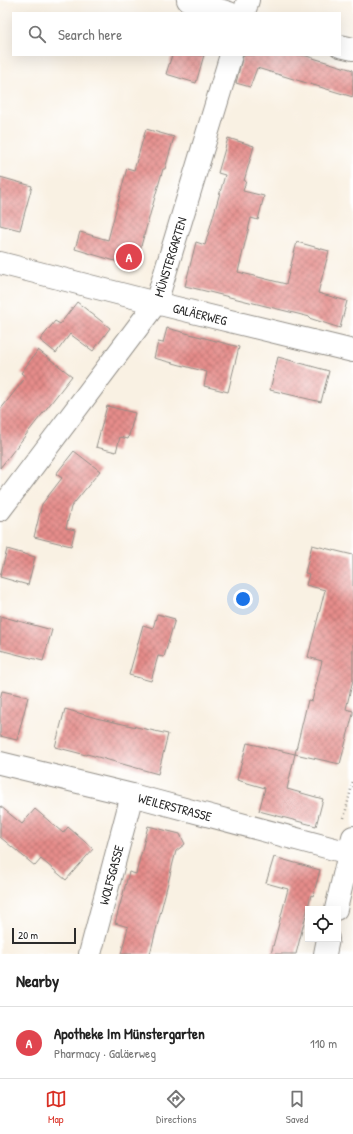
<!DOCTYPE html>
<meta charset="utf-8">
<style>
body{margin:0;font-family:"Patrick Hand",sans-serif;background:#f2f2f2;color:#222}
.controls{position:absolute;right:12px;bottom:12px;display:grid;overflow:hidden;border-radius:0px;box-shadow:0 4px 16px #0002}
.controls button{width:36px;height:36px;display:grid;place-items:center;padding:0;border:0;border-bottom:1px solid #e0e0e0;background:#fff;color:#222;font:20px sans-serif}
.scale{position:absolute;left:12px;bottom:10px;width:64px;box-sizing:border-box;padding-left:4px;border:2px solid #2b2b2b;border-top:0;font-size:11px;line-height:14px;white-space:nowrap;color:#2b2b2b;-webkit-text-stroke:3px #fff;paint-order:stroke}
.you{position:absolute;left:243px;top:599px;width:14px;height:14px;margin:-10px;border:3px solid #fff;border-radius:50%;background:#1a73e8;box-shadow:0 0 0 6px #1a73e833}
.badge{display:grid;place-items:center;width:26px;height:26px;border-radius:50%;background:#d93025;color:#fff;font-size:13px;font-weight:700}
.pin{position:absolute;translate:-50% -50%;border:2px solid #fff;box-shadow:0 1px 4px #0006}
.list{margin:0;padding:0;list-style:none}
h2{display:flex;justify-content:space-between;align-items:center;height:52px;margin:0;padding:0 16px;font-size:17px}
h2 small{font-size:13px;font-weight:400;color:#767676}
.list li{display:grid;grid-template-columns:26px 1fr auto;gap:12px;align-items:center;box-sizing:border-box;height:72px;padding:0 16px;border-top:1px solid #e0e0e0}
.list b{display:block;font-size:15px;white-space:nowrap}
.list p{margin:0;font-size:13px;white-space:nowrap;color:#767676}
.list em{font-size:13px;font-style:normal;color:#767676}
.icon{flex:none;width:22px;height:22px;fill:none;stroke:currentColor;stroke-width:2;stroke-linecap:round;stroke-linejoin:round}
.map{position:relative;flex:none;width:353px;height:954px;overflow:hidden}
.search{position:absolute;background:#fff;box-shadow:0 4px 16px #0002;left:12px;right:12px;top:12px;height:44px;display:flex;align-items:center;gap:10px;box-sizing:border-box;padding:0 14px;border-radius:0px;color:#767676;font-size:15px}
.sheet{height:124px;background:#fff}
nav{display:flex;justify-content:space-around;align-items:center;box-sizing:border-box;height:56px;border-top:1px solid #e0e0e0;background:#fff;font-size:11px;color:#767676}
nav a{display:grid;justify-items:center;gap:2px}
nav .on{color:#d93025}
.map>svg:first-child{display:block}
.building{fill:url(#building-cross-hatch)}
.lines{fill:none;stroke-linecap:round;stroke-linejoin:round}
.minor-casing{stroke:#928e87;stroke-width:24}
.path{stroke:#928e87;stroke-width:2.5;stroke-dasharray:1 3;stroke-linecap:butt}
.minor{stroke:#fff;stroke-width:22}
.labels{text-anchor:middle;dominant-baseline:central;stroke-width:3;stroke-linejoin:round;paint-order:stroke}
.street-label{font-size:13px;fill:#2b2b2b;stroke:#fff}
</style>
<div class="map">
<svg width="353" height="954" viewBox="0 0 353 954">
<defs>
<pattern id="building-cross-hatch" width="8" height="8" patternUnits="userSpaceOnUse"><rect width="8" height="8" fill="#e58c8a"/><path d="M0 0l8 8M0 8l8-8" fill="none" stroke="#ba7371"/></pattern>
</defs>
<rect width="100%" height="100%" fill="#fff"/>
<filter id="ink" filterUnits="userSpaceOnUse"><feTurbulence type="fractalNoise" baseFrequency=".025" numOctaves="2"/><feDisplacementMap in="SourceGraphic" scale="8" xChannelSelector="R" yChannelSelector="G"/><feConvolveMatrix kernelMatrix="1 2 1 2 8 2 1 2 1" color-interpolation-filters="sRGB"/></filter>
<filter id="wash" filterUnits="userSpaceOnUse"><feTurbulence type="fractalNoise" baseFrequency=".012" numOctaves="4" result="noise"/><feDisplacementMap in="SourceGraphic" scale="16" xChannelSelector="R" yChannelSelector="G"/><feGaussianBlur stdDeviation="0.9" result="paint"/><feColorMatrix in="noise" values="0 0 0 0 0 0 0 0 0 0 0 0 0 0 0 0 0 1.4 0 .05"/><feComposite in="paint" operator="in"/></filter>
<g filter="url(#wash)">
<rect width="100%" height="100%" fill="#f9f1e3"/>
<g id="blocks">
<g class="building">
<path d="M172,55H204L196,83L166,74Z"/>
<path d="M243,55H303L353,70V97L257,68L250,87L236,83Z"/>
<path d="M146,129L174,137L165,169H163L135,267L75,249L80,232L108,240L127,168L134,170Z"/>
<path d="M228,138L254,146L244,181H246L243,191L264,196L258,220L251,218L238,272L286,284L297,242L329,251L318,293L347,301L340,328L309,318L310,317L185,286L196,242L205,245L225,175L218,173Z"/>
<path d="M0,177L32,186L20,230L0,225Z"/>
<path d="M77,302L110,328L93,351L70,334L56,353L40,340L55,321L60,324Z"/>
<path d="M167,328L239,347L228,392L204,386L207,372L154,358L158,342L163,343Z"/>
<path d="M38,350L72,376L0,468V410L26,377L21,373Z"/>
<path d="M278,357L329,371L321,402L270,390Z"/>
<path d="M107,406L135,413L128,439L120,437L116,452L96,447Z"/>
<path d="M74,451L100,471L71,507L66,528L75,530L71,546L34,537L42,504L62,478L56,474Z"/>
<path d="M312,545L353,555V680L346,709L353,711V714L340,764L295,754L287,789L323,799L316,826L259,811L265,788L237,780L247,743L295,754L308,700L312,701L322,661L308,657L325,590L306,585L309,574L305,573Z"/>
<path d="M7,549L35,557L28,585L0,577Z"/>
<path d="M157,614L175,619L164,657L158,656L151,681L129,675L143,625L153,628Z"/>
<path d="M0,616L52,630L43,661L0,650Z"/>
<path d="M2,691L28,697L17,740L0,736V699Z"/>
<path d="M65,709L96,718L168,734L158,774L87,754L86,755L55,747Z"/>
<path d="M0,806L22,824L35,809L63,833L68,827L93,849L66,880L41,859L35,866L0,837Z"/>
<path d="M148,826L180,834L185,844L176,851L150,954H121L128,927L115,923L129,872L136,874Z"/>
<path d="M274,857L320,870L313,896L311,895L296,954H271L288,889L266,883Z"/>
</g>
</g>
</g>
<g filter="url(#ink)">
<use href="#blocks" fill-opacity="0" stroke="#928e87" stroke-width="1"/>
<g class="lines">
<g class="minor-casing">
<g id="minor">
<path d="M188,0L229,13"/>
<path d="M244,13L248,0"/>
<path d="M340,46L353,49"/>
<path d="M0,263L156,303L353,351"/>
<path d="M0,510L156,303L231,55"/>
<path d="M0,763L132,795L349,853"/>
<path d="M336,909L353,837"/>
<path d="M90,954L132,795"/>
<path d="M325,954L328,939"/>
</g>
</g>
<path class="path" d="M344,818L353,781"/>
<use href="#minor" class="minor"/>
</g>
</g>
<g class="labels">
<g class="street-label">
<text transform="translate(170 257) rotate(-73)">MÜNSTERGARTEN</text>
<text transform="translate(200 314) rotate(14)">GALÄERWEG</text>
<text transform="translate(175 807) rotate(15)">WEILERSTRASSE</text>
<text transform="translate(111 875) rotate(-75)">WOLFSGASSE</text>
</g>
</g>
</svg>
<div class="controls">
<button><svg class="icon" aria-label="locate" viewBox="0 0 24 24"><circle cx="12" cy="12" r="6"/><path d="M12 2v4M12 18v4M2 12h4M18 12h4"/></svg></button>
</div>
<div class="scale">20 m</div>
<div class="you"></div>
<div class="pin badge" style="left:129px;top:257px;background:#e0444e">A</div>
<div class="search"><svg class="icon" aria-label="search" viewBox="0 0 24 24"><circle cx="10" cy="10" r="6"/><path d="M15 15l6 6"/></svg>Search here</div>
</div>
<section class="sheet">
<h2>Nearby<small></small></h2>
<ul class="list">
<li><span class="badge" style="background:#e0444e">A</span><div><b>Apotheke Im Münstergarten</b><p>Pharmacy · Galäerweg</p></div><em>110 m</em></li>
</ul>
</section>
<nav>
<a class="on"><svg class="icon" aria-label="map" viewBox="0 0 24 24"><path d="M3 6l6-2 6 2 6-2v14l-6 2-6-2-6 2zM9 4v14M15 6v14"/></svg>Map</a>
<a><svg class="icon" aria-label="directions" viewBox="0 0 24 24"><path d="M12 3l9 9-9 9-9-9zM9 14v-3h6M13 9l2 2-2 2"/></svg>Directions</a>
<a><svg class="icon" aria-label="saved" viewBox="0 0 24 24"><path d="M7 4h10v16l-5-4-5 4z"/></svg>Saved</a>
</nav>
